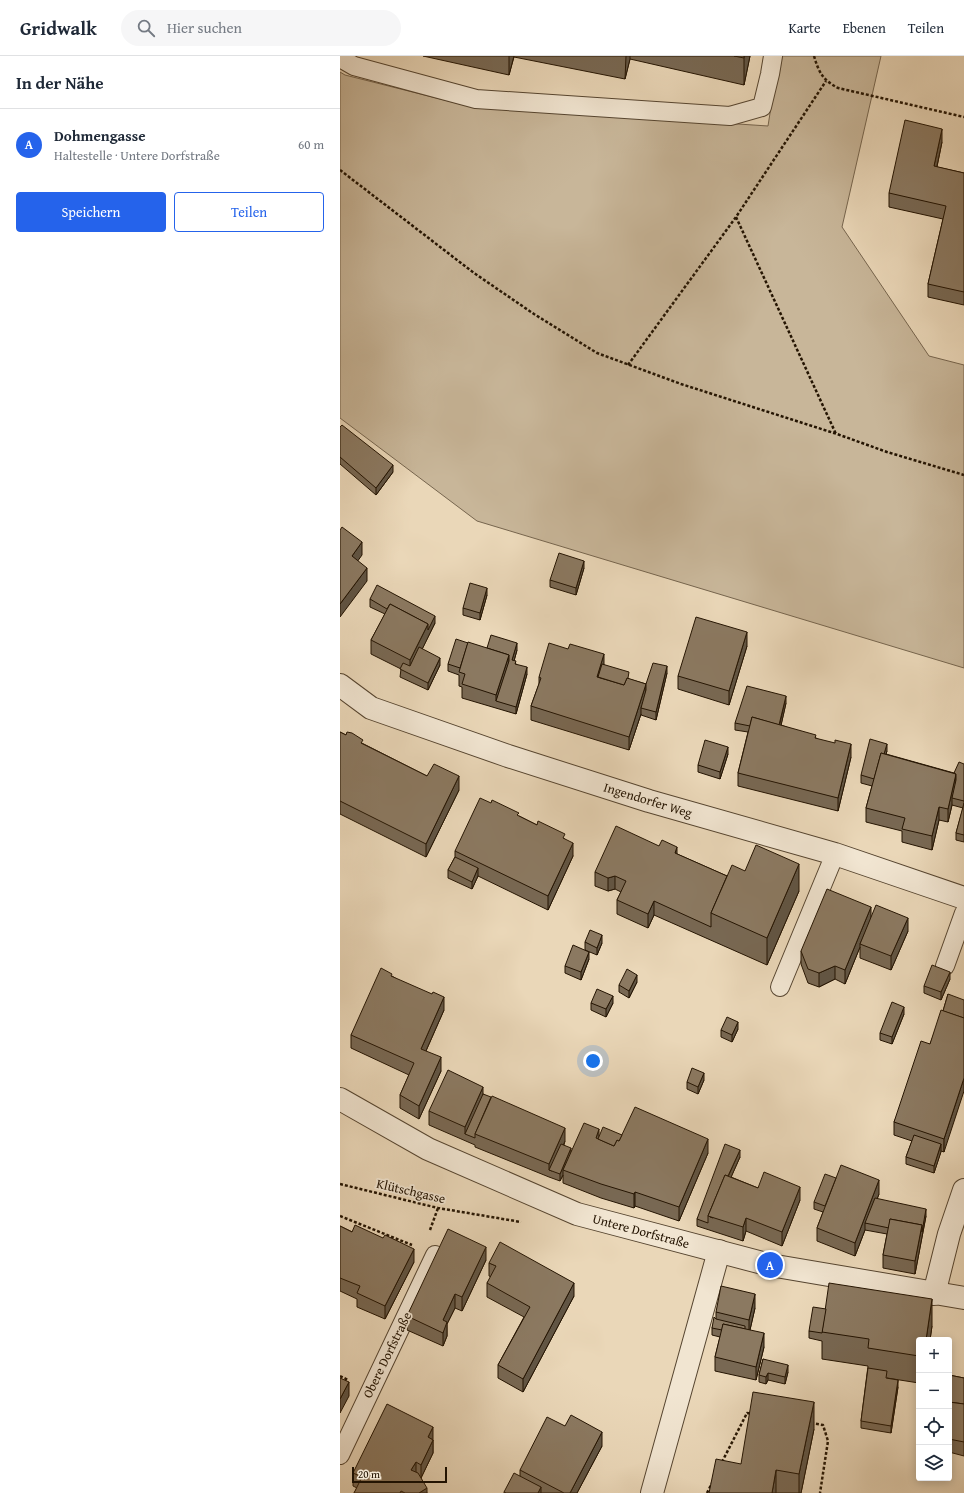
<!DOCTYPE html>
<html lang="de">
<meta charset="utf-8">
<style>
body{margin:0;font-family:"Gentium Book Plus",serif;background:#f6f6f7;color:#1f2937}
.controls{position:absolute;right:12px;bottom:12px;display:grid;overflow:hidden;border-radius:4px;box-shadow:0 2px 10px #0003}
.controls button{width:36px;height:36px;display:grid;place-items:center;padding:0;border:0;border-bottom:1px solid #e0e1e3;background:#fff;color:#1f2937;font:20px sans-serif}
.scale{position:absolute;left:12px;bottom:10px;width:95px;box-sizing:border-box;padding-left:4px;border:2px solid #241402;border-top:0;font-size:11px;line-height:14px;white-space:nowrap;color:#241402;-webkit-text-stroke:3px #f1e5d1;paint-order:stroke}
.you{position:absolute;left:253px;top:1005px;width:14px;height:14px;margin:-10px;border:3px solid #fff;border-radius:50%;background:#1a73e8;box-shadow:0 0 0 6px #1a73e833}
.badge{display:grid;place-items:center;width:26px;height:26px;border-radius:50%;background:#2563eb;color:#fff;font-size:13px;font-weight:700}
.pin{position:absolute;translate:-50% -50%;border:2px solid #fff;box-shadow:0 1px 4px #0006}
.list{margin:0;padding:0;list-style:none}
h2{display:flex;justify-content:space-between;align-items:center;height:52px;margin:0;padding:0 16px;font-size:17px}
h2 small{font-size:13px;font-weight:400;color:#747a83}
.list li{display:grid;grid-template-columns:26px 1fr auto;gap:12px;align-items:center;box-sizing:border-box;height:72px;padding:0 16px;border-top:1px solid #e0e1e3}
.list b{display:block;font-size:15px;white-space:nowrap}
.list p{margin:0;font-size:13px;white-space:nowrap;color:#747a83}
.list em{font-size:13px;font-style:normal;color:#747a83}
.actions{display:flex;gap:8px;padding:12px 16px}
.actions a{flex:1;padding:9px 0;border:1px solid #2563eb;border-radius:4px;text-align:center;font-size:14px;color:#2563eb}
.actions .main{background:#2563eb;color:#fff}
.icon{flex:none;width:22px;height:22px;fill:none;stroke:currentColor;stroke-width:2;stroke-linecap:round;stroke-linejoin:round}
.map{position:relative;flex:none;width:624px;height:1437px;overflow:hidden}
header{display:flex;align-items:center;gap:24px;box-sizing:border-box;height:56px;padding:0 20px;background:#fff;border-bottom:1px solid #e0e1e3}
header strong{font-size:19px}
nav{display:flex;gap:22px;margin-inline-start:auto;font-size:14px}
.search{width:280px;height:36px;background:#f6f6f7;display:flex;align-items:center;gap:10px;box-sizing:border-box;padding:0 14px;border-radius:22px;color:#747a83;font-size:15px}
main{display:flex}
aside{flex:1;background:#fff}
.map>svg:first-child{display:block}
.green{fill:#c8b699;stroke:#76654e}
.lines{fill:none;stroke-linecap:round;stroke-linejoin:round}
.service-casing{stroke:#564530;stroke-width:20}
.minor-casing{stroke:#564530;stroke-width:24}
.path{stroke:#241402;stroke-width:2.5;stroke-dasharray:3 2;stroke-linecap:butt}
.service{stroke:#f1e5d1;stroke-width:18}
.minor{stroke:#f1e5d1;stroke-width:22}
.wall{fill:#786853;stroke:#241402}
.shaded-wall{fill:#615544;stroke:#241402}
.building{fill:#8b7961;stroke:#241402}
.labels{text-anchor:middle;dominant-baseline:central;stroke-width:3.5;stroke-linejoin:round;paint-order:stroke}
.street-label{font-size:13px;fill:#241402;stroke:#f1e5d1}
</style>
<header>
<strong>Gridwalk</strong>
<div class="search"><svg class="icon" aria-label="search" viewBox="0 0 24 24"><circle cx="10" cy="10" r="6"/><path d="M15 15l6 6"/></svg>Hier suchen</div>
<nav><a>Karte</a><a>Ebenen</a><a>Teilen</a></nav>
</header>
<main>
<aside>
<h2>In der Nähe<small></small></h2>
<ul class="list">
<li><span class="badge">A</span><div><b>Dohmengasse</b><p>Haltestelle · Untere Dorfstraße</p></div><em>60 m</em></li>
</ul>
<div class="actions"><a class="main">Speichern</a><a>Teilen</a></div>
</aside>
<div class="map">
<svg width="624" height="1437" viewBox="0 0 624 1437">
<rect width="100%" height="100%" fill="#ead7b8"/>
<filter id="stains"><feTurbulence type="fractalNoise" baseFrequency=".005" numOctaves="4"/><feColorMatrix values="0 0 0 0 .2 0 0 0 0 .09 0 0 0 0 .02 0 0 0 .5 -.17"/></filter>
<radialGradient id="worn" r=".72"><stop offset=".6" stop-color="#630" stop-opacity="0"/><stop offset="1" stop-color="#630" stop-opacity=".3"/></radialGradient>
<path class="green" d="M439,0H541L502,171L589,300L624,309V612L137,465L0,362V16L5,19L128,50L428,70Z"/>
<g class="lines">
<g class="service-casing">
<g id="service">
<path d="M0,2L14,10L136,43L390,60L422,51L430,18L433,0"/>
<path d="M605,910L624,857"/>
<path d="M440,931L495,798"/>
<path d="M0,1399L95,1199"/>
</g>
</g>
<g class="minor-casing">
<g id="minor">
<path d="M0,629L31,652L168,700L309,745L495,798L624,842"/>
<path d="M0,1043L88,1093L237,1158L430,1209L624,1242"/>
<path d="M594,1238L609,1178L624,1134"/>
<path d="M312,1437L379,1195"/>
</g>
</g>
<g class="path">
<path d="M474,0C479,17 483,24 498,32L624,61"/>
<path d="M0,114L134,217L194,258L257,297L341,328L497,378L547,396L624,419"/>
<path d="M396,161L496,378"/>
<path d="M288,309L396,161L486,25"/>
<path d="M0,1128L98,1152L181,1166"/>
<path d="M0,1160L72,1189"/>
<path d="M90,1174L98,1152"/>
<path d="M0,1320L8,1324"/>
<path d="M471,1367L483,1369L488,1385L480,1437"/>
<path d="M382,1406L407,1357L413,1358"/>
<path d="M367,1437L372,1427"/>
</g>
<use href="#service" class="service"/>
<use href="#minor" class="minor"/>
</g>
<g class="wall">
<path d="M83,0H410L404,29L290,3L285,23L174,1L169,19Z"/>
<path d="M602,86L597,111L624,117V249L588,241V228L603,163L549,151V137Z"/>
<path d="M0,371L53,416L36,439L0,408Z"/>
<path d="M244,512L236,539L210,531V524Z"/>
<path d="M147,539L140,564L123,559V552Z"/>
<path d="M30,543L95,567L82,593L100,609L88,634L60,621L61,613L31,598V584L45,558L30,551Z"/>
<path d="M407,590L389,649L338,633V620Z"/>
<path d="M147,592L177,594L174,605L176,608L187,618L176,658L122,642V631L119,630V619L108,615V608Z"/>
<path d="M264,609L289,623L306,628L327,617L316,664L301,659V658L289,694L191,664V650L199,628V621Z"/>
<path d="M446,647L441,669L476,682L511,701L498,755L398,730V717L408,676L395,674V667Z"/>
<path d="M0,676L87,720L119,734L86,801L0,758Z"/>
<path d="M547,695L546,698L614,717L624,708V786L616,784V777L623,752L612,749L608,766L599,764L592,794L562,786V775L526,766V752L532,730L521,727V719Z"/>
<path d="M388,698L380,723L358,716V709Z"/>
<path d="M179,760L225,783L233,800L208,854L138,820L132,833L108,822V814L115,801V795Z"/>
<path d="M337,798L387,820L405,815L459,835L427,909L314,859L308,872L277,858V844L281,836L275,833L268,835L255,830V816Z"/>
<path d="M531,861L568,875L551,914L520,902V891L505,928L495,923L479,931L468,927L461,908V895Z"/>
<path d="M245,886L262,887L257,899L245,894Z"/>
<path d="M249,903L241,924L225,917V910Z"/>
<path d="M52,920L104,954L86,995L101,1015L79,1063L60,1052V1039L69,1019L11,992V979Z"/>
<path d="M610,923L601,944L584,937V930Z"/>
<path d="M297,926L289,942L279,936V929Z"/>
<path d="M608,938L604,1096L601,1095L594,1117L566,1108V1101L572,1085L554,1079V1066L590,988L603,955Z"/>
<path d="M251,947H273L266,961L251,954Z"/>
<path d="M564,958L552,988L540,984V977Z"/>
<path d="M398,973L392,986L381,981V974Z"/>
<path d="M364,1024L358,1038L347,1033V1026Z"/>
<path d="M143,1038L225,1085L224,1089L231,1095L259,1081L282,1079L368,1097L339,1165L295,1150L294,1152L261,1142L223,1127V1119L220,1125L209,1121L135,1091V1089L89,1069V1055Z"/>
<path d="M400,1101L391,1121L418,1132L460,1144L442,1190L406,1175L403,1185L357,1170V1163Z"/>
<path d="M496,1122L539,1138L537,1143L586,1160L575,1218L543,1212V1199L547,1178L525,1174L515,1200L477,1185V1172L483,1156L474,1153V1146Z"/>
<path d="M0,1170L74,1206L45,1263L17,1251V1243L0,1235Z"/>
<path d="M146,1204L122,1255L115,1252L107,1268V1280L103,1290L67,1274V1260Z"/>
<path d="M149,1207L234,1240L183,1336L158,1322V1309L184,1261L147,1241V1227L151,1221L149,1220Z"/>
<path d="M415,1252L410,1274L424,1291L416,1324L375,1315V1301L380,1281L372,1279V1272L376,1263V1256Z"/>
<path d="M592,1270L590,1284H579V1327L547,1322L558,1331L551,1377L521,1372V1365L528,1310L482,1303V1285L469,1282V1275Z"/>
<path d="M423,1303L448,1316L445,1328L428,1324L426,1328L419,1326V1319Z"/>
<path d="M609,1319L624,1322V1400L609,1396Z"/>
<path d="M474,1373L461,1437H369L401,1408Z"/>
<path d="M93,1384V1397L81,1422L87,1437H14L17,1432L13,1430V1417Z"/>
<path d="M262,1390L237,1437H164V1436L180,1420V1414Z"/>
</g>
<g class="shaded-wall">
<path d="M169,0H174L169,19Z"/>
<path d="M286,0H290V3L285,23Z"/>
<path d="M404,0H410L404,29Z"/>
<path d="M602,73V86L594,124V110Z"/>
<path d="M53,409V416L36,439V432Z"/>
<path d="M22,486V499L12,513V500Z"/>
<path d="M244,505V512L236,539V532Z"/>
<path d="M27,512V525L0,561V548Z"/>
<path d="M147,532V539L140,564V557Z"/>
<path d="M95,560V567L70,618V604L88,568Z"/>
<path d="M407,576V590L389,649V635Z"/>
<path d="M177,587V594L172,612V604Z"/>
<path d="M264,598V611L259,628L257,621Z"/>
<path d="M169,599V612L156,645V639Z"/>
<path d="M100,602V609L88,634V627Z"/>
<path d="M327,610V617L316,664V656Z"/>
<path d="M187,611V618L176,658V651Z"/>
<path d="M306,628V642L301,652V658L289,694V681Z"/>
<path d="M446,640V647L438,683V676Z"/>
<path d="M511,688V701L498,755V742Z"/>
<path d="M547,688V695L544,704L543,701Z"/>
<path d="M388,691V698L380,723V716Z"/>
<path d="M616,718V731L612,742V749L608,766V753Z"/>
<path d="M119,720V734L86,801V788Z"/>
<path d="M599,751V764L592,794V780Z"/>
<path d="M233,787V800L208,854V840Z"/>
<path d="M337,791V805L335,797Z"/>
<path d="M459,808V835L427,909V882Z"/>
<path d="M138,812V820L132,833V826Z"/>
<path d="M275,820V833L268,835V822Z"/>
<path d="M314,845V859L308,872V858Z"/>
<path d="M531,851V864L520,888V891L505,928V914Z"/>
<path d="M568,862V875L551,914V900Z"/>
<path d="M262,879V887L257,899V892Z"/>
<path d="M249,896V903L241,924V916Z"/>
<path d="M495,910V923L479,931V917Z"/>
<path d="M610,916V923L601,944V936Z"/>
<path d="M297,919V926L289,942V935Z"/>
<path d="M273,940V947L266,961V953Z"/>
<path d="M104,941V954L81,1006V993Z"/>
<path d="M564,951V958L552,988V981Z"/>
<path d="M398,966V973L392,986V979Z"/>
<path d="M101,1001V1015L79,1063V1050Z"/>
<path d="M364,1017V1024L358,1038V1031Z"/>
<path d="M624,1022V1035L604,1096V1083Z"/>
<path d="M143,1031V1045L125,1078V1071Z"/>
<path d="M225,1072V1085L212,1115L209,1114V1108Z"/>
<path d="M259,1073V1087L256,1082Z"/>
<path d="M368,1083V1097L339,1165V1151Z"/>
<path d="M601,1088V1096L594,1117V1110Z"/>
<path d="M231,1092V1099L223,1114V1119L220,1125V1118Z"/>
<path d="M400,1094V1101L373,1162L370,1161Z"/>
<path d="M539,1124V1138L528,1167H525V1174L515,1200V1187Z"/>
<path d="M460,1131V1144L442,1190V1176Z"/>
<path d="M295,1136V1150L294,1152V1138Z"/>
<path d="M586,1153V1160L575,1218V1205L582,1169Z"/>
<path d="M406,1162V1175L403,1185V1171Z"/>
<path d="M146,1191V1204L122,1255V1241Z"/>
<path d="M74,1193V1206L45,1263V1250Z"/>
<path d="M234,1227V1240L183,1336V1323Z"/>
<path d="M115,1238V1252L107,1268V1280L103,1290V1264Z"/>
<path d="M415,1238V1252L409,1278V1264Z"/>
<path d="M592,1243V1270L590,1284H586Z"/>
<path d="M424,1277V1291L416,1324V1311Z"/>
<path d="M448,1309V1316L445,1328V1321Z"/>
<path d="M428,1317V1324L426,1328V1321Z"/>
<path d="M558,1324V1331L551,1377V1370Z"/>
<path d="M9,1326V1340L0,1357V1343Z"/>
<path d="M474,1346V1373L461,1437H459V1418Z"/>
<path d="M93,1371V1384L88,1381Z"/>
<path d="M262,1376V1390L237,1437H230Z"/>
<path d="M93,1384V1397L81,1422V1409Z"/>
<path d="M76,1406V1419L71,1414Z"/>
<path d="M436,1414V1437H432Z"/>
<path d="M201,1431V1437H198Z"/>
<path d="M87,1432V1437H79Z"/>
</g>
<g class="building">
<path d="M394,0H404V2Z"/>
<path d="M565,64L602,73L594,110L624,117V236L588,228L606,150L549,137Z"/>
<path d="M2,369L53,409L36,432L0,401V371Z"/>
<path d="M2,471L22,486L12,500L27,512L0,548V474Z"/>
<path d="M219,497L244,505L236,532L210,524Z"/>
<path d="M130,527L147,532L140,557L123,552Z"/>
<path d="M37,529L95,560L88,574V568L50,548L47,553L30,543Z"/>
<path d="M50,548L88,568L70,604L31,584Z"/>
<path d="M356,561L407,576L389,635L338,620Z"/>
<path d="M151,579L177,587L172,604L176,605L175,608L187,611L176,651L156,645L169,605V599L147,592Z"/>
<path d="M116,583L128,587L120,612L108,608Z"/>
<path d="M128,586L169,599L156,639L122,628L125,618L119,616Z"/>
<path d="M209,587L228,593L230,588L264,598L257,621L284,629L287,622L306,628L289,681L191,650L201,622L199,621Z"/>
<path d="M79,591L100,602L88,627L60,613L63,607L70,610Z"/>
<path d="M313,607L327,610L316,656L301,652L306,634V628Z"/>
<path d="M262,608L289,616L288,622H287L284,629L258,621Z"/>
<path d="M407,630L446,640L439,669L412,661L410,670L395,667Z"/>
<path d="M412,661L476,679L475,682L495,687V684L511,688L498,742L398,717Z"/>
<path d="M0,676L6,679L7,676L12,677L23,684L21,687L87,720L94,708L119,720L86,788L0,745Z"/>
<path d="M530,683L547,688L544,698L541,697L534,723L521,719Z"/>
<path d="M365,684L388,691L380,716L358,709Z"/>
<path d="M541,697L616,718L608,753L599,751L592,780L562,773L565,762L526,752Z"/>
<path d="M619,706L624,708V745L612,742L616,724V718L614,717Z"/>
<path d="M140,742L151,747L152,744L179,757L177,759L197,769L198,765L225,778L223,782L233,787L208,840L115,795Z"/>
<path d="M624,747V779L616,777Z"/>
<path d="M276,770L319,790L322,784L337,791L335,797L387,820L371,857V871L314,845L308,858L277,844L286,825L275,820L268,822L255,816Z"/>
<path d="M416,789L459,808L427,882L371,857L392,809L405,815Z"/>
<path d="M115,801L138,812L132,826L108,814Z"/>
<path d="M487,833L531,851L505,914L495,910L479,917L468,913L461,895Z"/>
<path d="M536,849L568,862L551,900L520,888Z"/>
<path d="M250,874L262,879L257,892L245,886Z"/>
<path d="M233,889L249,896L241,916L225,910Z"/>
<path d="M592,909L610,916L601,936L584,930Z"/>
<path d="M41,912L52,918L51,920L92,938L93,936L104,941L81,993L101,1001L79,1050L60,1039L74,1007L11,979Z"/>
<path d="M287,913L297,919L289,935L279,929Z"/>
<path d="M257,933L273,940L266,953L251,947Z"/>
<path d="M608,938L624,944V962L603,955Z"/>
<path d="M552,946L564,951L552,981L540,977Z"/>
<path d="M601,954L624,962V1022L604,1083L554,1066L581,985L590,988Z"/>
<path d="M387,961L398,966L392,979L381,974Z"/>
<path d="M352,1012L364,1017L358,1031L347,1026Z"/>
<path d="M108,1014L143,1031L125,1071L89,1055Z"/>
<path d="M143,1038L151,1041L135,1078V1082L125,1078Z"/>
<path d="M152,1040L225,1072L209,1108L135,1078Z"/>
<path d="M295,1051L368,1083L339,1151L295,1136L294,1138L261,1128L223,1114L244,1067L259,1073L256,1082L274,1090L277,1084L279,1085Z"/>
<path d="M263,1071L282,1079L279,1085L277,1084L274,1090L258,1083Z"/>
<path d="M574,1079L601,1088L594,1110L566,1101Z"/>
<path d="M221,1088L231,1092L220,1118L209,1114Z"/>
<path d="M385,1088L400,1094L388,1120L385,1119L368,1160V1167L357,1163Z"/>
<path d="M501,1109L539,1124L515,1187L477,1172Z"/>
<path d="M424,1116L460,1131L442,1176L406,1162L403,1171L368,1160L385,1119L418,1132Z"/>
<path d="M485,1118L496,1122L485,1150L474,1146Z"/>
<path d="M535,1142L586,1153L582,1176V1169L550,1163L549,1172L525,1167Z"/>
<path d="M550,1163L582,1169L575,1205L543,1199Z"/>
<path d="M15,1169L43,1182L45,1179L74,1193L45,1250L17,1237L20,1230L0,1222V1170L12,1176Z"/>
<path d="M108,1173L146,1191L122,1241L115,1238L103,1264L107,1266L103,1277L67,1260Z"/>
<path d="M160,1186L234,1227L183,1323L158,1309L190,1251L147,1227L156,1210L149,1207Z"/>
<path d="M489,1227L592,1243L586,1284H579V1300L528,1292L529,1283L482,1276Z"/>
<path d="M381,1230L415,1238L409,1264L376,1256Z"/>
<path d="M473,1251L486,1253L482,1277L469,1275Z"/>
<path d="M374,1261L376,1263L405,1270V1273L383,1268L382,1274L372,1272Z"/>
<path d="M383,1268L424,1277L416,1311L375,1301Z"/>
<path d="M423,1303L448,1309L445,1321L428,1317L426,1321L419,1319Z"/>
<path d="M528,1312L547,1315L546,1322L558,1324L551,1370L521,1365Z"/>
<path d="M609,1319L624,1322V1348L609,1346Z"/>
<path d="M0,1322L9,1326L0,1343Z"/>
<path d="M413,1336L474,1346L459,1418L436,1414L432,1437H369L376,1403L401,1408Z"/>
<path d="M609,1346L624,1348V1386L609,1383Z"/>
<path d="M47,1348L93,1371L88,1381L93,1384L81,1409L76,1406L71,1414L78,1417L87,1432L79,1437H65L61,1435L60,1437H14L22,1421L13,1417Z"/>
<path d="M231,1359L262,1376L230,1437H224L180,1414L207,1361L225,1370Z"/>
<path d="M174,1417L201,1431L198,1437H166L164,1436Z"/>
</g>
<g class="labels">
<g class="street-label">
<text transform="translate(308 744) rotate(17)">Ingendorfer Weg</text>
<text transform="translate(71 1135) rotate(13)">Klütschgasse</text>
<text transform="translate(301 1175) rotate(15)">Untere Dorfstraße</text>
<text transform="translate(47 1299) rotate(-64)">Obere Dorfstraße</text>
</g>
</g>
<rect width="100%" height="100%" filter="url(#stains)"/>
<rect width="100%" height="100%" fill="url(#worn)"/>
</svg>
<div class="controls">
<button>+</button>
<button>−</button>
<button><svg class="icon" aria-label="locate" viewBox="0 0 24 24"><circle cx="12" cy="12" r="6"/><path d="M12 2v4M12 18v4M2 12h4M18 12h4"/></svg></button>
<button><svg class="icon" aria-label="layers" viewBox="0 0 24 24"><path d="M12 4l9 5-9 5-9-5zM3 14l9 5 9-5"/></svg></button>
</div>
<div class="scale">20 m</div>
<div class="you"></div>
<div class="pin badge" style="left:430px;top:1209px">A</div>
</div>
</main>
